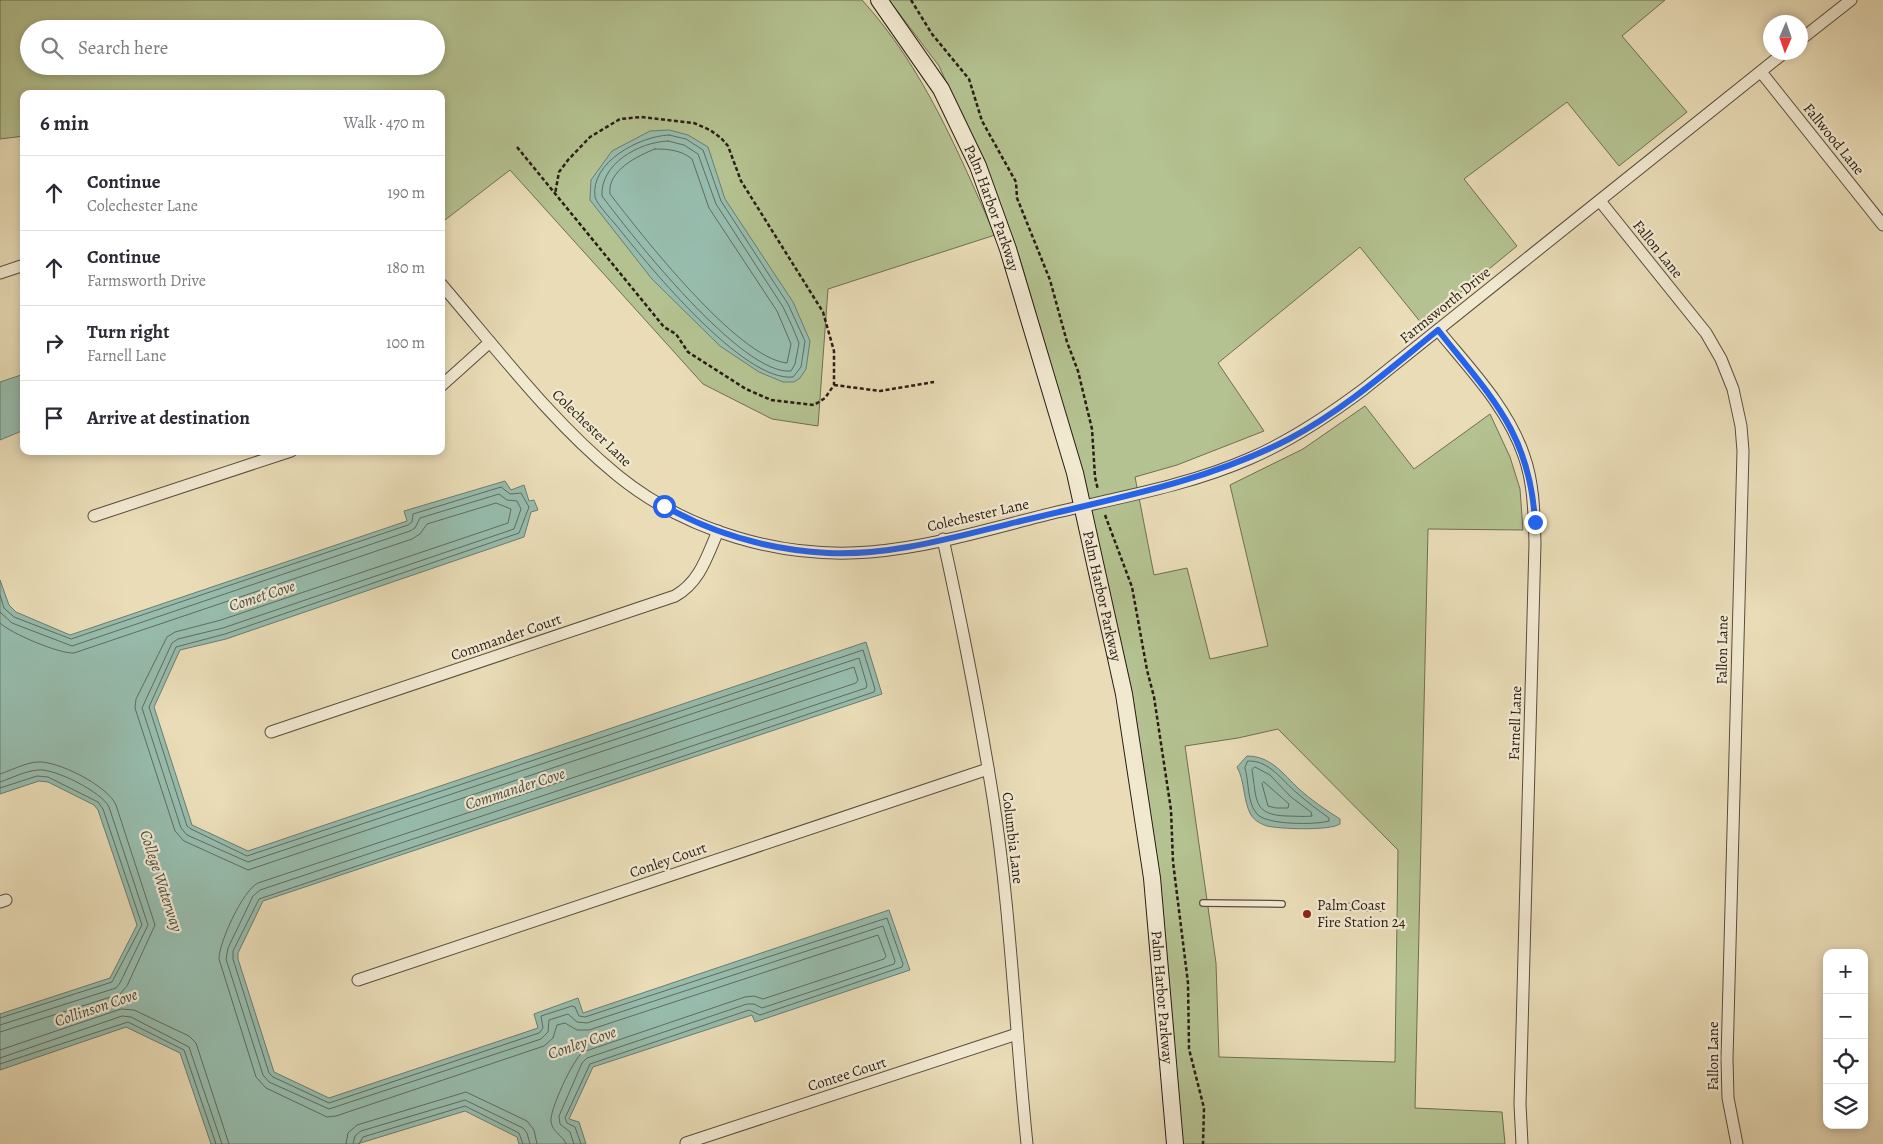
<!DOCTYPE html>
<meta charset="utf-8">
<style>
body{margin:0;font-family:Alegreya,serif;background:#f7f7f7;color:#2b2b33}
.controls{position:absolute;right:15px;bottom:15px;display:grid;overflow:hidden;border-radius:10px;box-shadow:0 2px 8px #0003}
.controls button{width:45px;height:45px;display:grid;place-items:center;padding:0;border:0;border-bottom:1px solid #e1e1e2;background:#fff;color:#2b2b33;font:25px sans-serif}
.compass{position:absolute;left:1763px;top:15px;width:45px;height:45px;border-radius:50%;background:#fff;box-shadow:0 2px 8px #0003;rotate:182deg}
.stop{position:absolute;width:15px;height:15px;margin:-11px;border:4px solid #2563eb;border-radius:50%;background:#fff}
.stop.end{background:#2563eb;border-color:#fff;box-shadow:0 1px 5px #0008}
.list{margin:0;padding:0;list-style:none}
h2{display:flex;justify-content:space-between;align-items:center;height:65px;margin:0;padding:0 20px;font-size:21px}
h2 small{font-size:16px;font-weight:400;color:#7c7c81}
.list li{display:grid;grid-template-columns:32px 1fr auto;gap:15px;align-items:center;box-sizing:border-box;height:75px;padding:0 20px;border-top:1px solid #e1e1e2}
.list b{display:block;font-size:19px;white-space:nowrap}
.list p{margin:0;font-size:16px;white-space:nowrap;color:#7c7c81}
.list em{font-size:16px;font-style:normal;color:#7c7c81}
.icon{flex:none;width:28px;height:28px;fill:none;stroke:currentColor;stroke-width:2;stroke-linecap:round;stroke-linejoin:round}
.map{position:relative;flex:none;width:1883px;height:1144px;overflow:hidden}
.search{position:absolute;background:#fff;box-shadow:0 2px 8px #0003;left:20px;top:20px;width:425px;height:55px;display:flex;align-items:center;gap:12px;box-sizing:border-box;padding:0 18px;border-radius:28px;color:#7c7c81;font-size:19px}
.panel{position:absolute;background:#fff;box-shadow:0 2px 8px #0003;left:20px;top:90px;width:425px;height:365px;border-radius:10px}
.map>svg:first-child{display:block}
.green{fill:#b4c190;stroke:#6e6f52;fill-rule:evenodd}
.water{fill:#97bcad;stroke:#6b7c70}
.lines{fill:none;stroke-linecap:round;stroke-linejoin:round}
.shore{stroke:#606c60;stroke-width:1}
.lane-casing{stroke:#594d3d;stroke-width:8}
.street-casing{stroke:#594d3d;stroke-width:13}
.secondary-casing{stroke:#291d14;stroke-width:18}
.path{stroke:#291d14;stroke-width:2.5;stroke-dasharray:4 2.5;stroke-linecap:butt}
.lane{stroke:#f1e8d0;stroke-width:5.5}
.street{stroke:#f1e8d0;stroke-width:11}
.secondary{stroke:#f1e8d0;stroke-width:16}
.route{stroke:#2563eb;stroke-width:6}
.poi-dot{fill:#8f2418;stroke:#f1e8d0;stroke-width:2}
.labels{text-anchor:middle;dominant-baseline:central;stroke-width:4.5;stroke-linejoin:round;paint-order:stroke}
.street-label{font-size:15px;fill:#291d14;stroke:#f1e8d0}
.poi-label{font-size:15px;fill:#291d14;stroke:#f1e8d0;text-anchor:start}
.water-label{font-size:16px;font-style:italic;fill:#4a4d42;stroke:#f1e8d0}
</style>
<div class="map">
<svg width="1883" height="1144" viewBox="0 0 1883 1144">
<rect width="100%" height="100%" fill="#e9dcb7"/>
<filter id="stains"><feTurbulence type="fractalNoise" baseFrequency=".004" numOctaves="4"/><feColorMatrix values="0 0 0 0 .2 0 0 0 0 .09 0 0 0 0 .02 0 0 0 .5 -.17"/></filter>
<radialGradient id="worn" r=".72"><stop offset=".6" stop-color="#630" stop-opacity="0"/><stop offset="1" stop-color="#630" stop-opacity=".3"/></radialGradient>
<g class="green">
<path d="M0,0H862C924,68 958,152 995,235L828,289L818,426L772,419L703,384L510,170L441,223V94H24V136L0,139ZM29,29H436V66H29Z"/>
<path d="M889,0H1665L1622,36L1687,112L1619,166L1567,102L1464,179L1517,246L1422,324L1360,247L1218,363L1264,431L1177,465L1135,477L1154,575L1187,568L1210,659L1268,646L1230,485L1303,449L1365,406L1414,469L1490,414L1510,457L1520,489L1523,530L1428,529L1415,1108L1502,1112L1505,1144H1183L1160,877L1132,692L1082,470L1020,259L988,175L939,66ZM1278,729L1398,850L1395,1062L1219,1057L1216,963L1185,746L1238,738Z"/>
</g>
<g class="water">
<path d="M669,130L688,135L708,147L725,199L793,302L810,341L806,369L800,378L794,382H783L759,372L720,346L652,279L590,200L591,180L612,151L650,131Z"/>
<path d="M24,374V430L0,440V382Z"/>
<path d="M505,481L511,490L524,485L529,501L534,500L538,510L531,512L524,537L226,639L180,650L154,707L192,825L248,851L866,642L882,694L263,901L238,953V959L274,1072L329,1098L538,1028L534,1014L578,998L583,1013L889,910L910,970L755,1022L752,1015L593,1067L569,1119L579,1122L586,1144H519L517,1137L465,1111L357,1144H211L180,1053L126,1027L0,1070V1014L110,978L137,925L98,810L94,805L48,782L39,781L0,794V580L9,605L16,612L70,635L407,521L404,511Z"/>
<path d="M1247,756C1271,756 1283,774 1299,789C1311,800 1326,810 1340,819V824C1329,831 1280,829 1267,826C1261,824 1255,821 1251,815C1243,801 1245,781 1237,767Z"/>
</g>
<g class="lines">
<g class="shore">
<path d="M669,135L686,139L703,150L721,201L788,304L805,341L801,367L793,377C743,382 650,267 620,230C615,223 597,205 595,197C590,162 640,136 669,135Z"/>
<path d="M668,141L684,145L698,154L716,204L783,307L792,326L799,343L795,364L791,371C742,376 631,235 602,196C600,164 639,142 668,141Z"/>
<path d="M655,149C668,149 681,150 692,159L709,208L777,311L791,344L787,363C737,358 641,234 610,194C607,171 637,156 655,149Z"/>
<path d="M0,595L4,608L14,617L71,639L408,525L412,522L413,514L501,487L510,494L521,493L529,507L519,533L225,634L176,647L149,707L187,826L191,829L247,856L863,650L875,689L874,692L259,899L233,951V959L269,1073L273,1077L329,1103L539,1033L543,1028L541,1016L572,1006L575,1007L579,1016L585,1017L887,918L903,964L902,967L760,1015L749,1010L590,1064L565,1118L567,1123L575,1127L581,1144"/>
<path d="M0,612L12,623L72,646L410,531L415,528L420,518L499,494L507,500L517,501L521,509L514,529L223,628L178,639L172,643L142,708L181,828L187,835L248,862L859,658L867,685L866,688L260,890L253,896L228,948L226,959L263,1075L269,1082L329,1109L541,1039L548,1032L549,1020L568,1014L577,1022L587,1023L883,926L895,961L894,964L762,1008L754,1004H747L587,1058L582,1063L559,1116L560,1124L570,1132L574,1144"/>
<path d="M0,623C10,633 59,654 74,653L412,539L420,534L427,524L496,503L511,509L508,523L221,620L175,632L167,637L136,699L135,708L175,831L184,841L248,870L854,667L858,680L856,683L258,883C243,890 219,942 219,959L256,1077L266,1088L327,1117L336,1116L544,1046L553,1038L557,1025L565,1023L577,1030H589L878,935L886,956L884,959L763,999L754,996L745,997L583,1052C573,1059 549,1111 551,1122C553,1133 563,1135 566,1144"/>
<path d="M1248,761C1270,760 1282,781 1297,793C1307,802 1318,810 1329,818V821C1315,825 1266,825 1257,814C1247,803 1249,781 1245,768Z"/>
<path d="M1255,767L1270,775L1291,797L1311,812L1312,816C1304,817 1295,816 1287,816C1252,815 1257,799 1252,770Z"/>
<path d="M0,774C12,770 25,763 37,762C57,760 108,786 116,805L155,925L127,986L120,994L0,1032"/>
<path d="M0,782C12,778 25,771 38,770C54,768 102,792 109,807L148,925L120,983L116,988L0,1025"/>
<path d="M1264,782L1289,804L1288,808H1276L1268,806L1262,784Z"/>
<path d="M0,788L37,776L48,777L98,802L103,809L142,925L112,982L0,1018"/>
<path d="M0,1050L121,1009L134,1010L189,1036L196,1043L229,1144"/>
<path d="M0,1058L122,1016L131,1017L189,1047L222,1144"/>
<path d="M0,1064L128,1022L184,1050L216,1144"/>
<path d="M346,1144L348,1133L357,1125L466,1092L527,1121L534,1130L537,1144"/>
<path d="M353,1144L355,1136L361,1131L465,1100L523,1128L527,1133L530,1144"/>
<path d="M359,1144L363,1137L465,1106L519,1133L523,1144"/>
</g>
<g class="lane-casing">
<g id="lane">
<path d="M1203,903L1282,904"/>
<path d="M1332,906L1381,908"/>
</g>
</g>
<g class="street-casing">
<g id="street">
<path d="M1800,40L1851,0"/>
<path d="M1761,72L1883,225"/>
<path d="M1600,201L1706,333L1721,359L1733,389L1741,426L1743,451L1727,1059L1728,1098L1737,1144"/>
<path d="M0,273L24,265"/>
<path d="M441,284C497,349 551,421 617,475C687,532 782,559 870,552C933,547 996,527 1057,512C1122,497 1190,485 1251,458C1292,440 1328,416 1364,389L1785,52"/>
<path d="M1438,330C1470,369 1508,408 1524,456C1534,484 1534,514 1535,543L1520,1104L1522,1144"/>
<path d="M441,386L490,342"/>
<path d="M94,516L291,451"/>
<path d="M943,539C962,625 979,711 993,798C1011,913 1015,1029 1027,1144"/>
<path d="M271,732L675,596C700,582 707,556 718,531"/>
<path d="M0,902L6,900"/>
<path d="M358,980L988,769"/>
<path d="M686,1143L1017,1034"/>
</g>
</g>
<g class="secondary-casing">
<g id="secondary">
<path id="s1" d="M879,0L941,89L978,166L1008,249L1075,473L1124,694L1152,878L1175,1144"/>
</g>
</g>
<g class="path">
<path d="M911,0L932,34L969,79L982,121L1016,182L1017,198L1050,280L1067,342L1078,371L1092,429L1095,477L1098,490"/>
<path d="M517,147L664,327L676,334L688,352L746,389L771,400L814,405L825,398L834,385V351L823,312L741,181L728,146L721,138L710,130L694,123L641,117L620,119L590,137L568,160L559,172L555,194"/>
<path d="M834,385L880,391L934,382"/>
<path d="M1105,515L1132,587L1147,670L1154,697L1171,810L1173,862L1188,983L1189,1049L1204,1108L1203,1144"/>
</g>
<use href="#lane" class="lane"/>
<use href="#street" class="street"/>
<use href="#secondary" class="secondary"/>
</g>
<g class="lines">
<path class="route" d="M664,506C714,534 771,550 828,553C893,556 958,536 1021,521C1112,499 1206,482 1289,439C1344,410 1391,368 1438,330C1491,397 1530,433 1535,522"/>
</g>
<circle class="poi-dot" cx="1307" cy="914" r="5"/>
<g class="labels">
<g class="street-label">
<text transform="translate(1834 139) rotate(51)">Fallwood Lane</text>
<text stroke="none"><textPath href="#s1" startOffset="238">Palm Harbor Parkway</textPath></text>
<text transform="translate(1658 249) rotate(51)">Fallon Lane</text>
<text transform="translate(1445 305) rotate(-39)">Farmsworth Drive</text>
<text transform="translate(592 428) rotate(44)">Colechester Lane</text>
<text transform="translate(978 515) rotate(-13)">Colechester Lane</text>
<text stroke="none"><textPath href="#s1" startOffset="642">Palm Harbor Parkway</textPath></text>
<text transform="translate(506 637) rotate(-19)">Commander Court</text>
<text transform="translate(1722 650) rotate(-89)">Fallon Lane</text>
<text transform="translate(1515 723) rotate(-88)">Farnell Lane</text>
<text transform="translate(1013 838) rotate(83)">Columbia Lane</text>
<text transform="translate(668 860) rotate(-19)">Conley Court</text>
<text stroke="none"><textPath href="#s1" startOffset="1048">Palm Harbor Parkway</textPath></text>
<text transform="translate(1713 1056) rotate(-90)">Fallon Lane</text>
<text transform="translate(847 1074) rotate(-18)">Contee Court</text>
</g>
<g class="poi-label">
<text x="1317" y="905">Palm Coast<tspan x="1317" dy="17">Fire Station 24</tspan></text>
</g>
<g class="water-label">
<text transform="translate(262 596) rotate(-18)">Comet Cove</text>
<text transform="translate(515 789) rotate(-18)">Commander Cove</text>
<text transform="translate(161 881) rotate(72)">College Waterway</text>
<text transform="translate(96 1008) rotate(-19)">Collinson Cove</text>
<text transform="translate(582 1043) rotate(-19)">Conley Cove</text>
</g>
</g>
<rect width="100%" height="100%" filter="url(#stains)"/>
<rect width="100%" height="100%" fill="url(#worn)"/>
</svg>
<div class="controls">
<button>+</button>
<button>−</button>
<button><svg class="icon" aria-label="locate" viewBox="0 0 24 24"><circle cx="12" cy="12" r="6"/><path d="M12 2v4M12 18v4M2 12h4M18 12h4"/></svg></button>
<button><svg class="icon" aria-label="layers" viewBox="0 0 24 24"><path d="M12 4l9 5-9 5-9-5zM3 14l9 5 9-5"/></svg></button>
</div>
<svg class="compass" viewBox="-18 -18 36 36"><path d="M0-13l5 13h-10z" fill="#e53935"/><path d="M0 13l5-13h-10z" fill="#7c7c81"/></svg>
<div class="stop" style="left:664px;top:506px"></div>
<div class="stop end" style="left:1535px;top:522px"></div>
<div class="search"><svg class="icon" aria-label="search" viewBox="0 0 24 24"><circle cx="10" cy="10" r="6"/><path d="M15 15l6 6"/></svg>Search here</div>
<section class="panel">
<h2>6 min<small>Walk · 470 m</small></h2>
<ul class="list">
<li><svg class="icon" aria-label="ahead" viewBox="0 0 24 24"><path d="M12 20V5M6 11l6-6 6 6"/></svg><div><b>Continue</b><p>Colechester Lane</p></div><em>190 m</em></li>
<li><svg class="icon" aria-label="ahead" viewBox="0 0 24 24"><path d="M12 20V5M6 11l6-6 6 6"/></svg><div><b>Continue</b><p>Farmsworth Drive</p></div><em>180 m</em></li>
<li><svg class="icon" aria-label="right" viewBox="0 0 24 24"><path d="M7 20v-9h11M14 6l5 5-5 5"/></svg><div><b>Turn right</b><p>Farnell Lane</p></div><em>100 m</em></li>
<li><svg class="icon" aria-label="arrive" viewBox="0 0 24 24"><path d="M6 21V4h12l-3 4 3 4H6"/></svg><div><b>Arrive at destination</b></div></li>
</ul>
</section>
</div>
